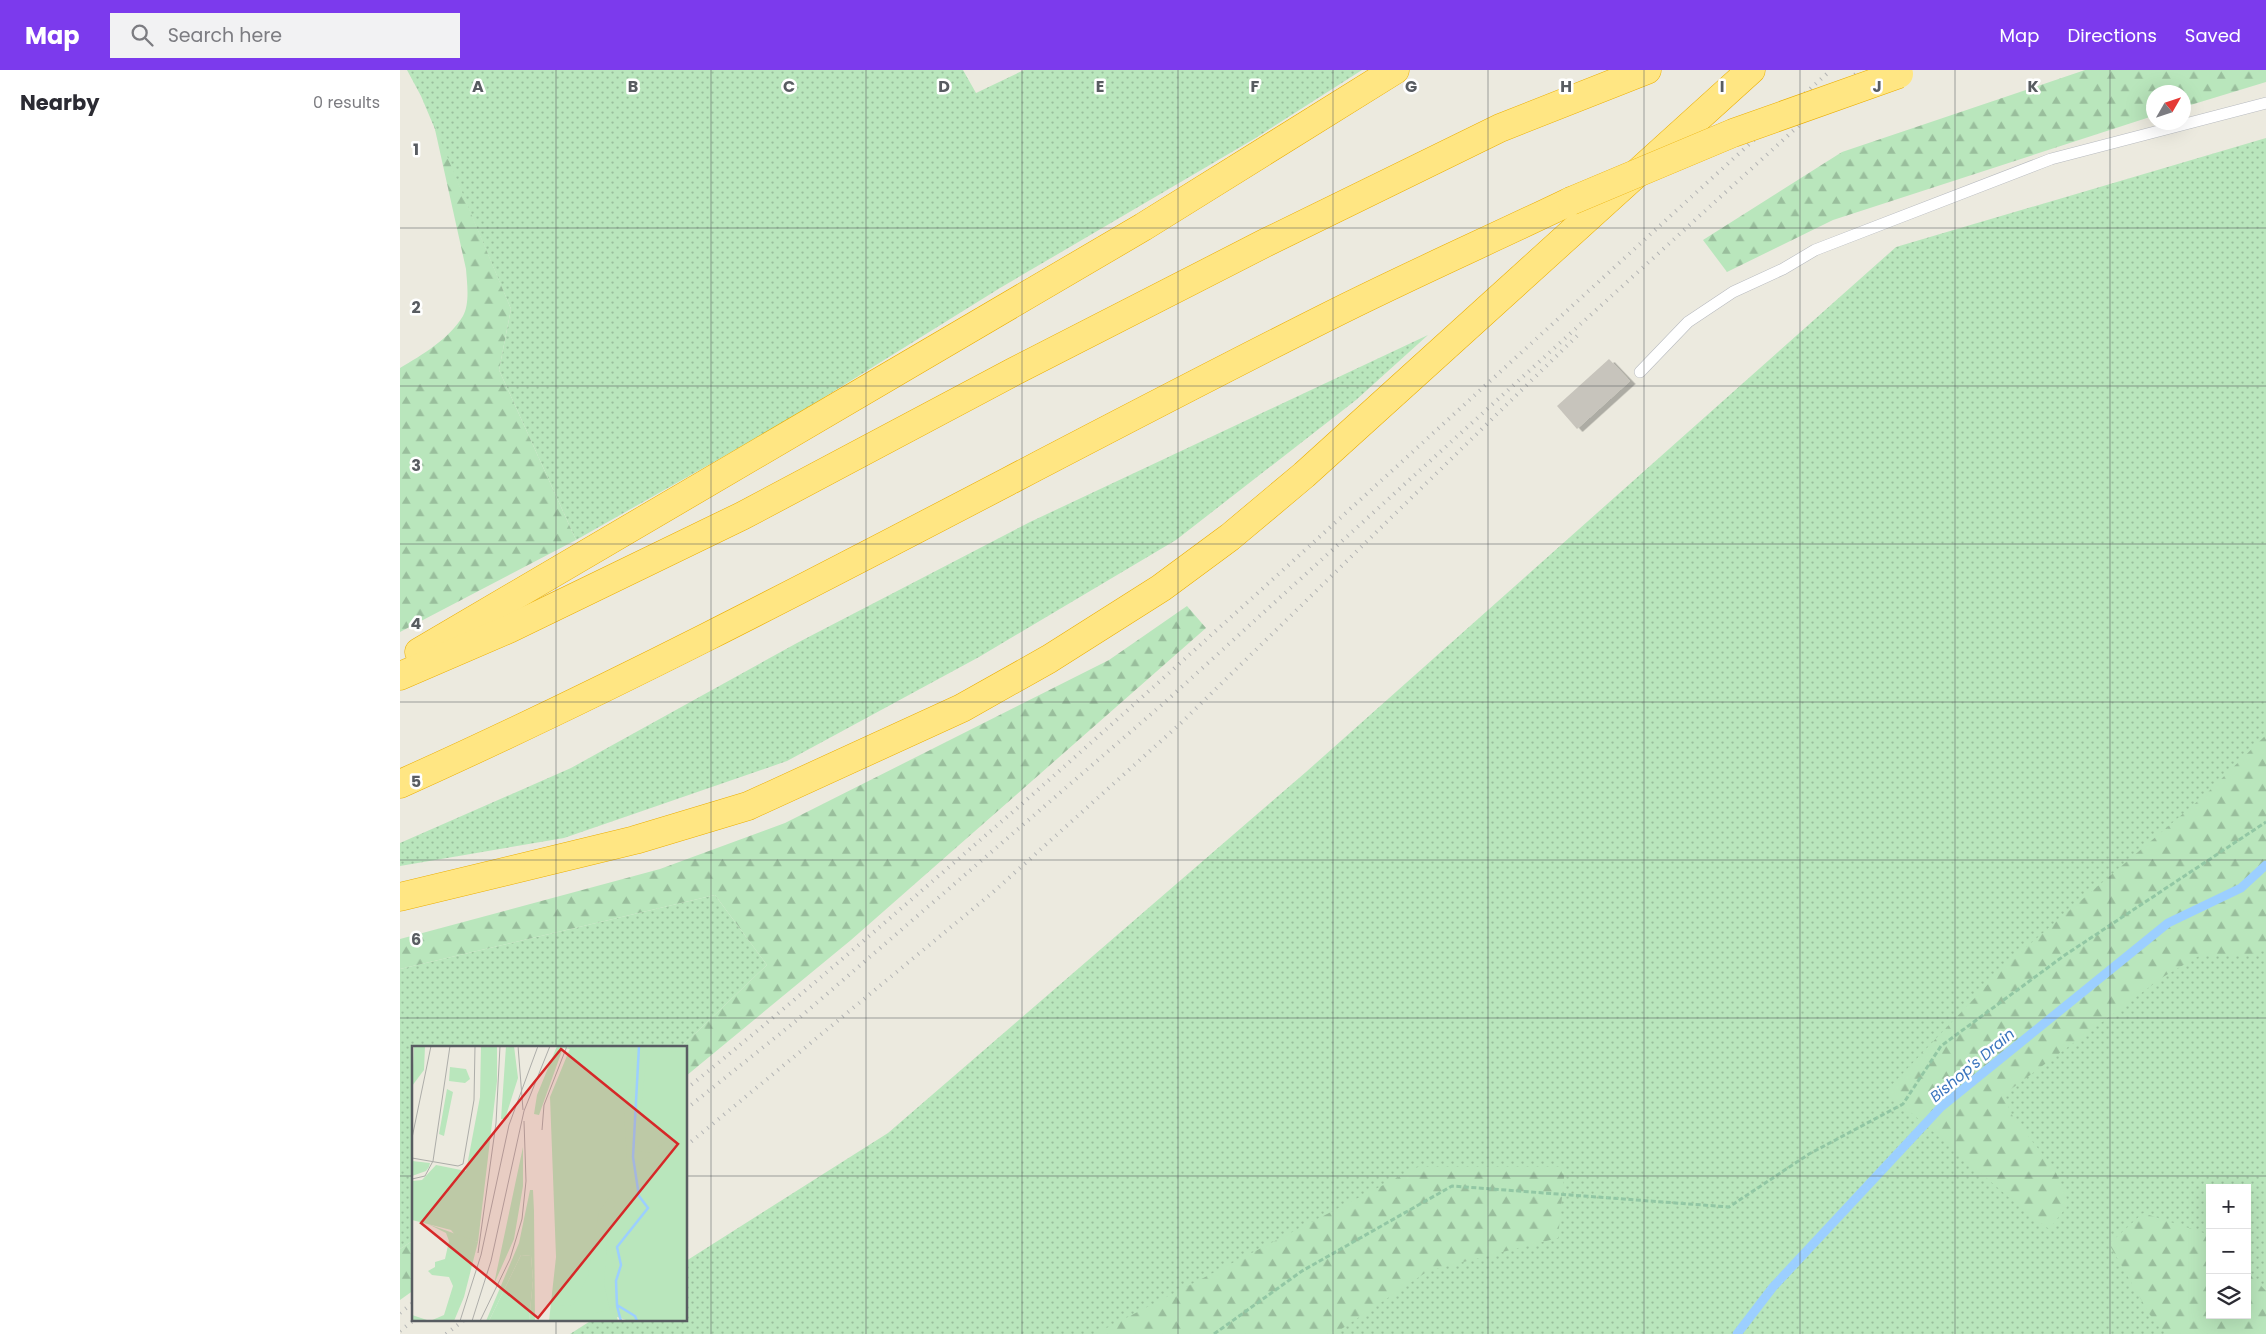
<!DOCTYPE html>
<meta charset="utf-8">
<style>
body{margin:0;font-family:Poppins,sans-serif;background:#f2f2f3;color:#2b2b33}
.controls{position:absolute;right:15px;bottom:15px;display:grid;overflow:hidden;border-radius:0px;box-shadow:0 5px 20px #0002}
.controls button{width:45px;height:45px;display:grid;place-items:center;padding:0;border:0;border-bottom:1px solid #e1e1e2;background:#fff;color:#2b2b33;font:25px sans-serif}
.compass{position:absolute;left:1746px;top:15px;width:45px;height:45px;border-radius:50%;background:#fff;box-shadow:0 5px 20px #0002;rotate:51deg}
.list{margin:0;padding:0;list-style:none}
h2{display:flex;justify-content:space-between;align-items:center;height:65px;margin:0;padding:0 20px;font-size:21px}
h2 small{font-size:16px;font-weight:400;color:#7c7c81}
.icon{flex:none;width:28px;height:28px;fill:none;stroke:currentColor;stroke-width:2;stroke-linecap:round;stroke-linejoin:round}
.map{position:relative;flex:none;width:1866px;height:1264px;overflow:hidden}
header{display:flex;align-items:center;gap:30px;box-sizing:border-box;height:70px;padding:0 25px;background:#7c3aed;color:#fff}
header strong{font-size:24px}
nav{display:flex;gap:28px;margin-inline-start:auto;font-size:18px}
.search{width:350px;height:45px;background:#f2f2f3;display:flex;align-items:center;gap:12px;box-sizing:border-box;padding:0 18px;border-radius:0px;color:#7c7c81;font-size:19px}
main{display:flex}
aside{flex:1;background:#fff}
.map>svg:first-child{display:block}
.grass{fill:url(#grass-dots);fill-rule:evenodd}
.forest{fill:url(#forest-firs)}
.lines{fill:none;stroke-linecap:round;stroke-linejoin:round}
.stream{stroke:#9ccfff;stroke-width:9}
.building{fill:#c7c4bc;filter:url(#shadow)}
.service-casing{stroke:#b7babf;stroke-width:12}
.motorway-casing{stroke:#ebae00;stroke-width:29}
.path{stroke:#92c7a4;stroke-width:3;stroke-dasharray:5 2.5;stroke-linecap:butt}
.service{stroke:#fff;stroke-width:11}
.motorway{stroke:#ffe683;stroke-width:28}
.rail{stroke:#b3b4b4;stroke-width:4;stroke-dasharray:1 6;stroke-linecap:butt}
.motorway-bridge-casing{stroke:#ebae00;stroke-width:29;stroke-linecap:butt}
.motorway-bridge{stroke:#ffe683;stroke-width:28}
.grid{fill:none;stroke:#585c61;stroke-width:1;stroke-opacity:0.55}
.labels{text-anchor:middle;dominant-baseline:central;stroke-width:5;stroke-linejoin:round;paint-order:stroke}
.water-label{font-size:15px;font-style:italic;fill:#3973bd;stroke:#fff}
.inset-river{fill:none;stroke:#9ccfff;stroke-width:2.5}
.inset-road{fill:none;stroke:#adada9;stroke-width:1}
.view{fill:#d62828;fill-opacity:0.15;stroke:#d62828;stroke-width:2.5}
.inset-edge{fill:none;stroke:#585c61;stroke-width:2.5}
.grid-label{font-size:16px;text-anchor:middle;font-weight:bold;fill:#585c61;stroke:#fff;stroke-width:5;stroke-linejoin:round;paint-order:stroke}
</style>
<header>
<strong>Map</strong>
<div class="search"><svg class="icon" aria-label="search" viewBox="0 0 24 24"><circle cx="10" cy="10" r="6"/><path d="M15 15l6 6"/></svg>Search here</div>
<nav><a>Map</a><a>Directions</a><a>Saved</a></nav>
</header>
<main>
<aside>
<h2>Nearby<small>0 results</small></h2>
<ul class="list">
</ul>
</aside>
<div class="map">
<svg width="1866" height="1264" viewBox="0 0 1866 1264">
<defs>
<pattern id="grass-dots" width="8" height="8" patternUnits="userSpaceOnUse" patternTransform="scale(1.25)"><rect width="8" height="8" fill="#b9e6bc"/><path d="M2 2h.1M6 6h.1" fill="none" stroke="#99be9c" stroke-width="1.8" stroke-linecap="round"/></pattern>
<pattern id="forest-firs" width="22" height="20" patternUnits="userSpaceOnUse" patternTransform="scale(1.25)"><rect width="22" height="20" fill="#b9e6bc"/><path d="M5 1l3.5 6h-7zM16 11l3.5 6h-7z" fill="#99be9c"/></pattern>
<filter id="shadow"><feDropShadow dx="5.5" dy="3" stdDeviation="0" flood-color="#0004"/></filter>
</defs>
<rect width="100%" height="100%" fill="#eceadf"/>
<g class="grass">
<path d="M7,0H563L576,23L624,0H962L854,69L600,218L386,351L176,470L99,300L111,239L21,26Z"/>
<path d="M1866,68V1264H170L192,1250H286V1191L488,1063L906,702L1496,177ZM1810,1118H1847V1245H1810Z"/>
<path d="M1028,265L956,330L776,470L579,587L387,691L164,768L0,796V773L171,698L397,573L630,452Z"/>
<path d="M315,825L367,895L280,978H14V1170L0,1179V899Z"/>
</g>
<g class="forest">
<path d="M1685,0H1866V12L1784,37V22H1754L1753,46L1433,150L1327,202L1303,170L1442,82Z"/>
<path d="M34,55L111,239L99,300L176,470L0,562V298C22,285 49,269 63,246C70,233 67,213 66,199Z"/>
<path d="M787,536L806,558L451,870L286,1006V978H280L367,895L315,825L0,899V869L260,799L385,753L709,590Z"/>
<path d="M1866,665V874L1852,884H1802L1763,907L1603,1025L1614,1049L1654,1098L1669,1134L1649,1159L1620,1137L1486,1021L1610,891L1805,725Z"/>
<path d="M1018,1097H1165L1158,1168L1028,1201L934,1264H695Z"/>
<path d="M1743,1143L1810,1165V1245H1847V1201L1866,1221V1264H1766L1750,1245L1709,1174Z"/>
<path d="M14,1170V1220L0,1230V1179Z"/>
</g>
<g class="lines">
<path class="stream" d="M1337,1264L1373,1217L1541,1037L1768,853L1841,818L1866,795"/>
</g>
<path class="building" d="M1209,289L1230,311L1177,359L1157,336Z"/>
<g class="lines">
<g class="service-casing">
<path id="service" d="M1240,302L1288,252L1333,222L1383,199L1415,180L1651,89L1866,33"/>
</g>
<g class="motorway-casing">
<g id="motorway">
<path d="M19,582L743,157L995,0"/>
<path d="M0,606L109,559L342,446L613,302L867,172L1100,58L1247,0"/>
<path d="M0,714C316,572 618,402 927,247C1008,206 1090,170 1171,131"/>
<path d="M0,827L235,770L348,736L562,638L649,589L761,518L830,467L904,405L1351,0"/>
</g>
</g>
<path class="path" d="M814,1264L902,1201L1052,1116L1329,1137L1409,1084L1503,1034L1541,976L1665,885L1866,752"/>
<use href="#service" class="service"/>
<use href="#motorway" class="motorway"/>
<g class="rail">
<path d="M286,1019C398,929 506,834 615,740C891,497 1159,246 1431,0"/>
<path d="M286,1039L391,955L764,633L1460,0"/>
<path d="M286,1076L591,824L781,653L1178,265"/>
<path d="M0,1243L14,1232"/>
<path d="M0,1261L14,1250"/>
<path d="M46,1264L64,1250"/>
</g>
<g class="motorway-bridge-casing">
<path id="motorway-bridge" d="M1171,131L1333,63L1499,4"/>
</g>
<use href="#motorway-bridge" class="motorway-bridge"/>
</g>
<path class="grid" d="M156,0V978M311,0V1264M466,0V1264M622,0V1264M778,0V1264M933,0V1264M1088,0V1264M1244,0V1264M1400,0V1264M1555,0V1264M1710,0V1264M0,158H1866M0,316H1866M0,474H1866M0,632H1866M0,790H1866M0,948H1866M0,1106H14M286,1106H1866M156,1250V1264"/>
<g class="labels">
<g class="water-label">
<text transform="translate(1572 995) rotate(-40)">Bishop's Drain</text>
</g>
</g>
<g transform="translate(12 976)">
<rect width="275" height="275" fill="#eceadf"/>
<path d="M2,0H13L12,24L0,40ZM69,0H85V35L66,196L44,190L39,184L0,174V135L10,134L24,119L54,125L68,51ZM94,0H102L106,32L93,73H89ZM159,0H275V275H217L205,271L206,275H137L144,211L138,51ZM38,21L54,23L58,33L53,37L37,35ZM35,43L41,46L32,90L27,88ZM111,101V140L102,193L82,238ZM0,115L18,117L17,121L14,125L0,130ZM109,209L119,210L121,234L117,275H77Z" fill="#b9e6bc"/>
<path d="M145,0H166L164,4L151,2L127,69L122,68L125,49ZM225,0H236L224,105L240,107V111L215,115L211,51L218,42ZM246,0L275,1V7L239,3ZM254,96H275V109L246,106V101ZM118,144H121L122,165L123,275H117L121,234L119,210L109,209L77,275H74L107,197ZM198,151L204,157L197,172L192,238L198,264L177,268L167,266L159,275H141L145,259L161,260L176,230L187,165ZM16,178L66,196L52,251L42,275H0V269L18,275L32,269L41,240L37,231L20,229L16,225L23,221V216L33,213L37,195L34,187Z" fill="#b9e6bc"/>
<path class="inset-river" d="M205,260L209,275M225,275L223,270L205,259L204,235L209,219L205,201L236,162L227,150L221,111L227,0"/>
<path class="inset-road" d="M106,0L111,64M130,84L132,59L155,0M0,92L19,0M0,112L46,120L51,118L62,54L63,0M0,133L13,130L21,115L38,0M66,207L84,77L88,0M48,275L69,209L97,79L126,0M60,275L79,215L112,65L138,0M68,275L98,213L110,173L114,135L112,75"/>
<path class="view" d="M149,3L266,98L126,272L9,177Z"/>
<rect width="275" height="275" class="inset-edge"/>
</g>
<g class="grid-label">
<text x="78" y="22">A</text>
<text x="233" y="22">B</text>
<text x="389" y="22">C</text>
<text x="544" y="22">D</text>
<text x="700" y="22">E</text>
<text x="855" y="22">F</text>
<text x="1011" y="22">G</text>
<text x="1166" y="22">H</text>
<text x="1322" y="22">I</text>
<text x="1477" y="22">J</text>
<text x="1633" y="22">K</text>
<text x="16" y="85">1</text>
<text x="16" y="243">2</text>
<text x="16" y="401">3</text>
<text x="16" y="559">4</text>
<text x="16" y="717">5</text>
<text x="16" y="875">6</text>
</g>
</svg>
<div class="controls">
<button>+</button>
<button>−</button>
<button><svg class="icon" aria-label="layers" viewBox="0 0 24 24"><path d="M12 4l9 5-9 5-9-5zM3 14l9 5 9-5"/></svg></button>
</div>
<svg class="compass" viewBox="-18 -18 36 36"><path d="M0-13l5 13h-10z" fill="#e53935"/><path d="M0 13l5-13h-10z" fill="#7c7c81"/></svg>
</div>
</main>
